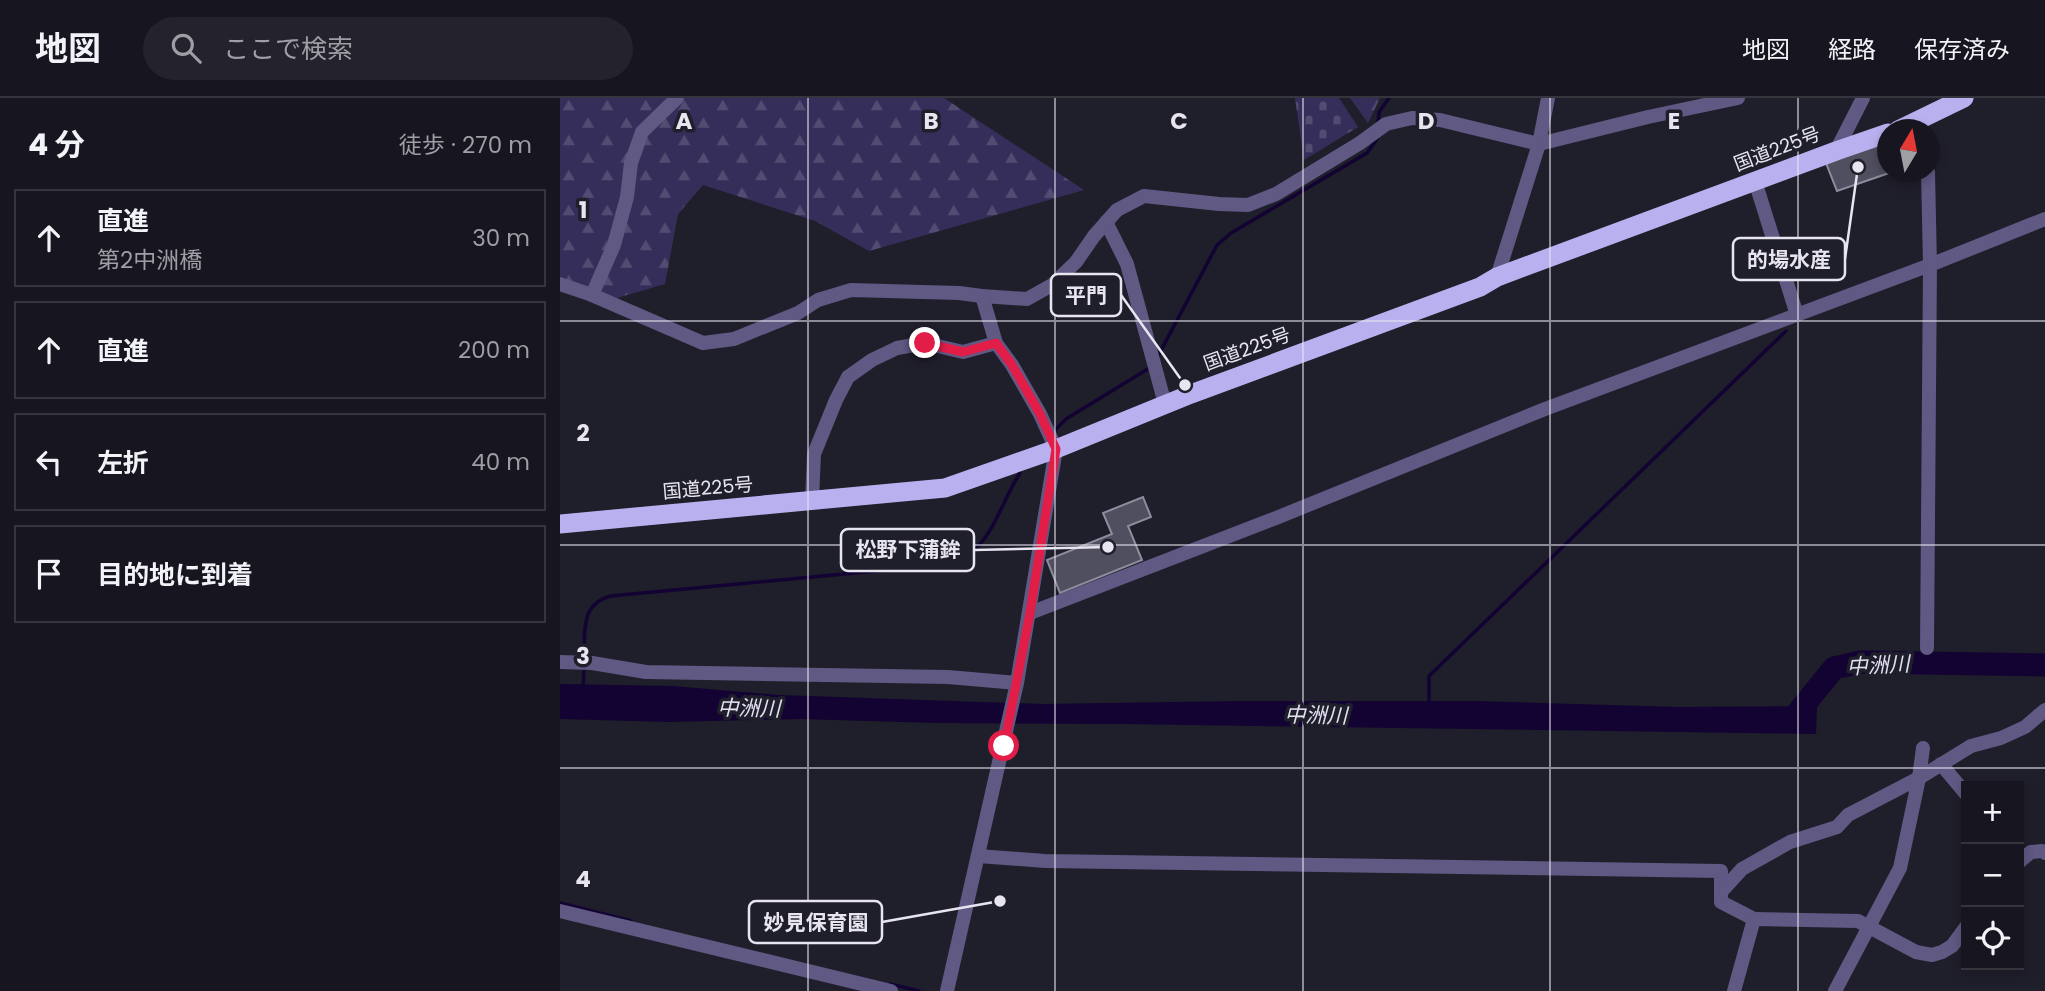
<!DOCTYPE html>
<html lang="ja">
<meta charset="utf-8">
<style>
body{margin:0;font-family:Poppins,"Noto Sans JP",sans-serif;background:#24232d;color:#f1f3f6}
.controls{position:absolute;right:21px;bottom:21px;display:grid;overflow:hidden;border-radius:0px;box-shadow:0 4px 10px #0003}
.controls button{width:63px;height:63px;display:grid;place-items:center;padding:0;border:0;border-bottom:2px solid #36353e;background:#171620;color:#f1f3f6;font:35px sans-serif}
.compass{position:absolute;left:1317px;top:21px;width:63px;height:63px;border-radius:50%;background:#171620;box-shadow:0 4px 10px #0003;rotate:10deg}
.stop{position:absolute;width:21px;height:21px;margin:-16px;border:5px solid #e11d48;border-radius:50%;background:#fff}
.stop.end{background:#e11d48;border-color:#fff;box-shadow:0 2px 7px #0008}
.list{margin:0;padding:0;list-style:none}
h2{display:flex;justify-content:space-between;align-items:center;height:91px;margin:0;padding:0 28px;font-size:30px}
h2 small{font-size:23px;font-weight:400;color:#9e9fa5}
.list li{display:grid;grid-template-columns:46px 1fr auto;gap:21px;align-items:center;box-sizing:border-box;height:98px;margin:0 14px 14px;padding:0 14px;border:2px solid #36353e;border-radius:0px}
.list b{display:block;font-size:26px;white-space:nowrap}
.list p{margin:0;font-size:23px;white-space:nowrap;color:#9e9fa5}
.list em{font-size:23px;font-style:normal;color:#9e9fa5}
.icon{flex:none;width:38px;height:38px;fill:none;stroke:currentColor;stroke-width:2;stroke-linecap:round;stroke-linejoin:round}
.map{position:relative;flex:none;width:1485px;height:893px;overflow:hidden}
header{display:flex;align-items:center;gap:42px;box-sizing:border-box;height:98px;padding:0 35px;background:#171620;border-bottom:2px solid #36353e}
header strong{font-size:33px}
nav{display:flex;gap:38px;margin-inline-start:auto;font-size:24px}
.search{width:490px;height:63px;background:#24232d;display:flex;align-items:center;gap:18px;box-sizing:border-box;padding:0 24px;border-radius:38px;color:#9e9fa5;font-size:26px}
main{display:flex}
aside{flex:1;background:#171620}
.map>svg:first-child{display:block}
.forest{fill:url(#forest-firs)}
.cemetery{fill:url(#cemetery-stones)}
.water{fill:#120332}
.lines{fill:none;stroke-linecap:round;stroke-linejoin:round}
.stream{stroke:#120332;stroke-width:3.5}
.river{stroke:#120332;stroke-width:23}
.building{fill:#504f5f;stroke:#8e8d9e;stroke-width:2}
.minor{stroke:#5f5983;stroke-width:14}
.highway{stroke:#b9b1ef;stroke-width:19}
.route{stroke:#e11d48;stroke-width:9}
.grid{fill:none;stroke:#e7e6f0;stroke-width:2;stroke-opacity:0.55}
.labels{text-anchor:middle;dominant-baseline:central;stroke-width:7;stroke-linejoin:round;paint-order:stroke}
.street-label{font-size:19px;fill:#e7e6f0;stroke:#1f1e2b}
.water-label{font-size:21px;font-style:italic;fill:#e2e0f1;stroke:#1f1e2b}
.grid-label{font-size:23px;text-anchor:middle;font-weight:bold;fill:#e7e6f0;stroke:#1f1e2b;stroke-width:7;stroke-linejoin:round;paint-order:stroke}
.leader{fill:none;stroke:#e7e6f0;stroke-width:2.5}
.callout-dot{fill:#e7e6f0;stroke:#1f1e2b;stroke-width:2.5}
.callout{fill:#1f1e2b;stroke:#e7e6f0;stroke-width:2.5}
.callout-label{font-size:21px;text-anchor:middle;font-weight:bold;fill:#e7e6f0}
</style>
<header>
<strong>地図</strong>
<div class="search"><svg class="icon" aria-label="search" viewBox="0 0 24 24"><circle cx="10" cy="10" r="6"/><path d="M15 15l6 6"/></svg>ここで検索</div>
<nav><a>地図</a><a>経路</a><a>保存済み</a></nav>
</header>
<main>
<aside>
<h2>4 分<small>徒歩 · 270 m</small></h2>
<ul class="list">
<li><svg class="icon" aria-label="ahead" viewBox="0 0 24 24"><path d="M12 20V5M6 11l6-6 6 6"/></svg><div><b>直進</b><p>第2中洲橋</p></div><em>30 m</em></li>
<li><svg class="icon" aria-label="ahead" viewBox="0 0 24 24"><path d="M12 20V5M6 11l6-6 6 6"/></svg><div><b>直進</b></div><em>200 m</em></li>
<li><svg class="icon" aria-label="left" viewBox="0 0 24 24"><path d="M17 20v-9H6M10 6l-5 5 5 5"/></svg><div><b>左折</b></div><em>40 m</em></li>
<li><svg class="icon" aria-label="arrive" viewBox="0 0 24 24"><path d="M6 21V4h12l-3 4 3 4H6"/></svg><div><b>目的地に到着</b></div></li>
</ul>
</aside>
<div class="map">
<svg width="1485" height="893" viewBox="0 0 1485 893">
<defs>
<pattern id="forest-firs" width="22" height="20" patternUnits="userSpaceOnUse" patternTransform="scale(1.75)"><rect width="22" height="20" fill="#362e5a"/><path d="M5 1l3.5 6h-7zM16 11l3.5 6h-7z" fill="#534c72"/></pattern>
<pattern id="cemetery-stones" width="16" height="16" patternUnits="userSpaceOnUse" patternTransform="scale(1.75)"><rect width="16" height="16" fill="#362e5a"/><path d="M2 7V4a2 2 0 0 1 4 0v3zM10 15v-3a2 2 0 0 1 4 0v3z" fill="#534c72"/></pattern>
</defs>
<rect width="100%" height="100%" fill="#1f1e2b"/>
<g class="forest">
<path d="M0,0H384L524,92L309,153L255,123L143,87L118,116L105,186L57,200L0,184Z"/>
<path d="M790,0H820L808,25Z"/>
</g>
<path class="cemetery" d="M735,0H779L798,29L744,62Z"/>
<path class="water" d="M0,586L113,588L220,597L482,606L678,603H916L1119,609L1257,608L1256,636L562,626L375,625L241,621L109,624L0,621Z"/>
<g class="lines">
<g class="stream">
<path d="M818,26L819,14L829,0"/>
<path d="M597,260L657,147L671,135L807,55L817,41"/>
<path d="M495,332L506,321L591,269"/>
<path d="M24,560C25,533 20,506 51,498L379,467C392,463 409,458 419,447C437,427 445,398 460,375"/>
<path d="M23,588L24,573"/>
<path d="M869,605V578L1226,233"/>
<path d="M0,805L71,823"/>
<path d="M330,886L359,893"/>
</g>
<path class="river" d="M1217,623H1231L1274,570L1301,564L1485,567"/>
</g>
<g class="building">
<path d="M1328,42V74H1332L1277,93L1266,65Z"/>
<path d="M583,399L591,419L568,428L582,462L500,495L487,462L552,436L543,415Z"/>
</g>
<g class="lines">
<g class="minor">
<path d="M1276,53L1303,0"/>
<path d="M1195,83L1237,217"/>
<path d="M546,124L567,166L605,306"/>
<path d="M937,179L979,46L988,0"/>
<path d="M0,186L32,197L143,245L174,241L238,215L258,202L291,192L399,195L422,198L467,201L492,187L516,164L534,138L557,112L584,98L659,106L688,107L716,96L800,45L826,26L852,20L880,22L979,46L1088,19L1178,0"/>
<path d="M32,197L54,147L67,99L71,65L82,34L117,0"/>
<path d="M252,402L254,356L276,302L288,279L312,262L337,250L365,245L403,254L436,245"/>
<path d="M470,515L716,420L985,311L1370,167L1485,121"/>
<path d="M1367,550L1370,167L1368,74"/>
<path d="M0,564L32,565L86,574L388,579L457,585"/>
<path d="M1381,666L1406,696"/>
<path d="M418,758L485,763L1161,773V804L1194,821L1174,893"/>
<path d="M1459,764L1471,754L1482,753L1485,755"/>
<path d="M1161,794L1182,771L1230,744L1277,729L1288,717L1359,680L1411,648L1441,640L1465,629L1485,612"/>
<path d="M0,813L331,893"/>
<path d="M1194,821L1298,823L1356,854L1372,857L1382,854L1392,848L1406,829"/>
<path d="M387,893L457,585L496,351L480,316L452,267L436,245L422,198"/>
<path d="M1275,893L1340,770L1359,680L1363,650"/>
</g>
<g class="highway">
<path d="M1338,32L1404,0"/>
<path d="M0,426L385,390L496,351L631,296L920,189L937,179L1276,53L1328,35"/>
</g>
</g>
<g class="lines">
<path class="route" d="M365,245L403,254L436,245L452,267L480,316L496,351L470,515L444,648"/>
</g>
<path class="grid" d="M248,0V893M495,0V893M743,0V893M990,0V893M1238,0V893M0,223H1485M0,447H1485M0,670H1485"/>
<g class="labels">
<g class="street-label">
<text transform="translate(1217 51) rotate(-21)">国道225号</text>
<text transform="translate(687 251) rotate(-20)">国道225号</text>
<text transform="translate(148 390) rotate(-5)">国道225号</text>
</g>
<g class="water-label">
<text transform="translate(1318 567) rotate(-3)">中洲川</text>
<text transform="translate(189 610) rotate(1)">中洲川</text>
<text transform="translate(756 617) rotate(1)">中洲川</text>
</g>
</g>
<g class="grid-label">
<text x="124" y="31">A</text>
<text x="371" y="31">B</text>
<text x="619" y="31">C</text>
<text x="866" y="31">D</text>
<text x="1114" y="31">E</text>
<text x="23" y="120">1</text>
<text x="23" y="343">2</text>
<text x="23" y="566">3</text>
<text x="23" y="789">4</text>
</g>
<path class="leader" d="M1298 69L1285 161M625 287L561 197M548 449L414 452M440 803L322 824"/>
<g class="callout-dot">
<circle cx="1298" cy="69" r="7"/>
<circle cx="625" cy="287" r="7"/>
<circle cx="548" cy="449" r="7"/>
<circle cx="440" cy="803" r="7"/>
</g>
<g class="callout">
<rect x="1173" y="140" width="112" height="42" rx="7"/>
<rect x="491" y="176" width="70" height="42" rx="7"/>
<rect x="281" y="431" width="133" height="42" rx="7"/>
<rect x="189" y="803" width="133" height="42" rx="7"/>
</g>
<g class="callout-label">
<text x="1229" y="169">的場水産</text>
<text x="526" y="205">平門</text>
<text x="348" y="459">松野下蒲鉾</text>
<text x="256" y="832">妙見保育園</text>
</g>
</svg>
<div class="controls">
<button>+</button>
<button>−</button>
<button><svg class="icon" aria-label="locate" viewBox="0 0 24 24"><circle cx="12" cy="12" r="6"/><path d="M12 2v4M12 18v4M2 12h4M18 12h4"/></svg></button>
</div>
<svg class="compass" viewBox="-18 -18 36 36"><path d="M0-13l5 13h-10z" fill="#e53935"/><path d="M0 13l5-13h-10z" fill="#9e9fa5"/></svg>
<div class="stop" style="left:444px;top:648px"></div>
<div class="stop end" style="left:365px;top:245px"></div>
</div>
</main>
